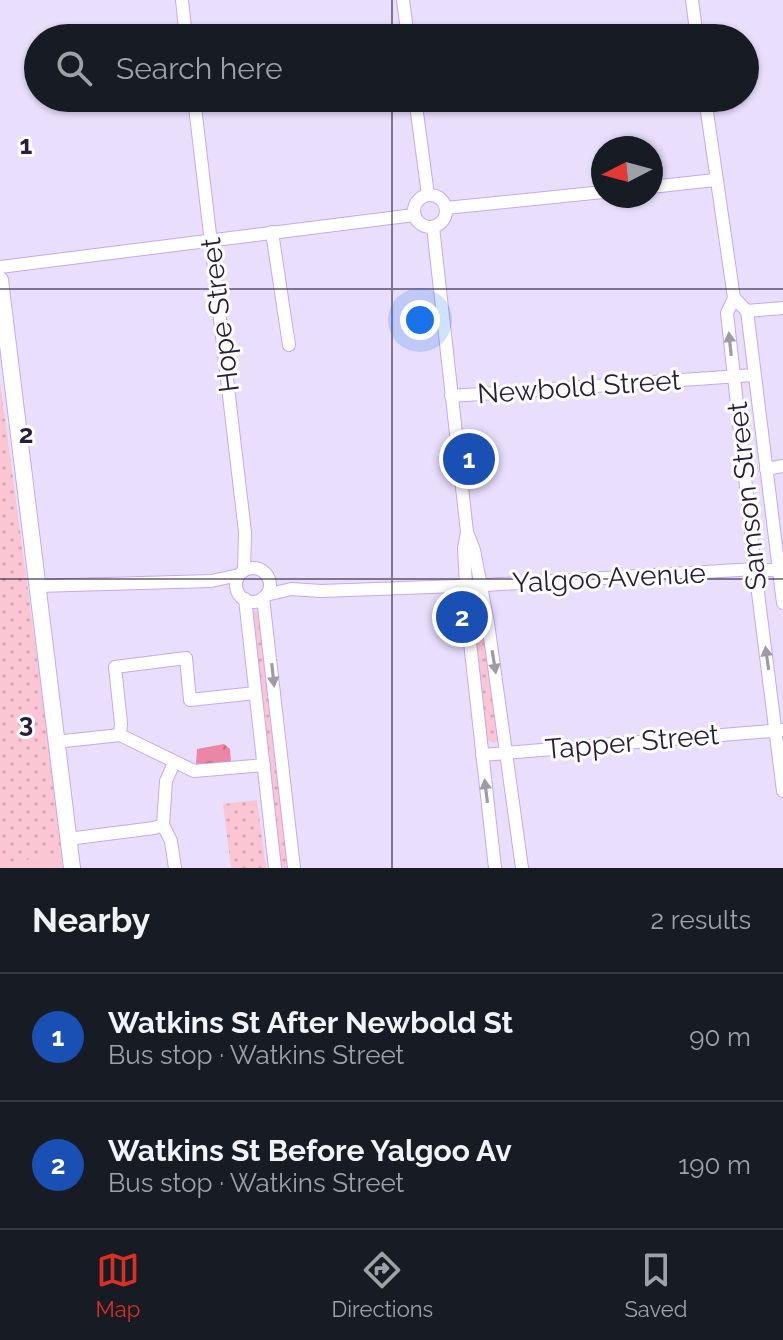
<!DOCTYPE html>
<meta charset="utf-8">
<style>
body{margin:0;font-family:Raleway,sans-serif;background:#20242c;color:#f1f3f6}
.compass{position:absolute;left:591px;top:136px;width:72px;height:72px;border-radius:50%;background:#171b24;box-shadow:0 2px 6px #0004;rotate:264deg}
.you{position:absolute;left:420px;top:320px;width:28px;height:28px;margin:-20px;border:6px solid #fff;border-radius:50%;background:#1a73e8;box-shadow:0 0 0 12px #1a73e833}
.badge{display:grid;place-items:center;width:52px;height:52px;border-radius:50%;background:#d93025;color:#fff;font-size:26px;font-weight:700}
.pin{position:absolute;translate:-50% -50%;border:4px solid #fff;box-shadow:0 2px 8px #0006}
.list{margin:0;padding:0;list-style:none}
h2{display:flex;justify-content:space-between;align-items:center;height:104px;margin:0;padding:0 32px;font-size:34px}
h2 small{font-size:26px;font-weight:400;color:#9ea1a6}
.list li{display:grid;grid-template-columns:52px 1fr auto;gap:24px;align-items:center;box-sizing:border-box;height:128px;padding:0 32px;border-top:2px solid #363941}
.list b{display:block;font-size:30px;white-space:nowrap}
.list p{margin:0;font-size:26px;white-space:nowrap;color:#9ea1a6}
.list em{font-size:26px;font-style:normal;color:#9ea1a6}
.icon{flex:none;width:44px;height:44px;fill:none;stroke:currentColor;stroke-width:2;stroke-linecap:round;stroke-linejoin:round}
.map{position:relative;flex:none;width:783px;height:868px;overflow:hidden}
.search{position:absolute;background:#171b24;box-shadow:0 2px 6px #0004;left:24px;right:24px;top:24px;height:88px;display:flex;align-items:center;gap:20px;box-sizing:border-box;padding:0 28px;border-radius:44px;color:#9ea1a6;font-size:30px}
.sheet{height:360px;background:#171b24}
nav{display:flex;justify-content:space-around;align-items:center;box-sizing:border-box;height:112px;border-top:2px solid #363941;background:#171b24;font-size:22px;color:#9ea1a6}
nav a{display:grid;justify-items:center;gap:4px}
nav .on{color:#d93025}
.map>svg:first-child{display:block}
.grass{fill:url(#grass-dots)}
.forest{fill:url(#forest-crowns)}
.park{fill:#fcc5d3}
.lines{fill:none;stroke-linecap:round;stroke-linejoin:round}
.minor-casing{stroke:#c4a9f1;stroke-width:14}
.tertiary-casing{stroke:#c4a9f1;stroke-width:18}
.minor{stroke:#fff;stroke-width:12}
.tertiary{stroke:#fff;stroke-width:16}
.oneway{fill:#9f9aa6}
.grid{fill:none;stroke:#291e39;stroke-width:2;stroke-opacity:0.55}
.labels{text-anchor:middle;dominant-baseline:central;stroke-width:6;stroke-linejoin:round;paint-order:stroke}
.street-label{font-size:28px;fill:#291e39;stroke:#fff}
.grid-label{font-size:26px;text-anchor:middle;font-weight:bold;fill:#291e39;stroke:#fff;stroke-width:6;stroke-linejoin:round;paint-order:stroke}
</style>
<div class="map">
<svg width="783" height="868" viewBox="0 0 783 868">
<defs>
<pattern id="grass-dots" width="8" height="8" patternUnits="userSpaceOnUse" patternTransform="scale(2)"><rect width="8" height="8" fill="#fcc5d3"/><path d="M2 2h.1M6 6h.1" fill="none" stroke="#d8a9b6" stroke-width="1.8" stroke-linecap="round"/></pattern>
<pattern id="forest-crowns" width="20" height="18" patternUnits="userSpaceOnUse" patternTransform="scale(2)"><rect width="20" height="18" fill="#eb86a5"/><path d="M2 6a3 3 0 1 1 6 0M12 15a3 3 0 1 1 6 0" fill="none" stroke="#be6d87"/></pattern>
</defs>
<rect width="100%" height="100%" fill="#e9dffd"/>
<g class="grass">
<path d="M0,381L63,852L0,866Z"/>
<path d="M475,599L480,601L500,739L494,743L486,740L472,602Z"/>
<path d="M257,610L268,653L294,868H281L252,611Z"/>
<path d="M257,800L266,868H231L223,804Z"/>
</g>
<path class="forest" d="M224,744L230,749L231,762L229,764L196,765L197,749Z"/>
<path class="park" d="M63,852L65,868H0V866Z"/>
<g class="lines">
<g class="minor-casing">
<g id="minor">
<path d="M182,0L186,38"/>
<path d="M403,0L408,38"/>
<path d="M692,0L697,38"/>
<path d="M194,98L245,532L244,570"/>
<path d="M415,98L428,195"/>
<path d="M705,98L734,298L727,313L755,569L783,791"/>
<path d="M651,187L715,180"/>
<circle cx="430" cy="211" r="16"/>
<path d="M446,208L603,192"/>
<path d="M433,227L467,532L474,550L488,623L522,868"/>
<path d="M272,232L289,345"/>
<path d="M0,267L414,215"/>
<path d="M734,298L747,311L783,603"/>
<path d="M747,311L783,308"/>
<path d="M451,396L754,375"/>
<path d="M766,469L783,466"/>
<path d="M467,532L464,548L468,624L495,868"/>
<circle cx="253" cy="585" r="17"/>
<path d="M37,586L211,581L239,575"/>
<path d="M266,595L291,589L321,591L486,585L755,569L783,571"/>
<path d="M263,598L294,868"/>
<path d="M245,599L275,868"/>
<path d="M120,735L121,723L115,667L186,658L190,700L255,693"/>
<path d="M55,742L120,735L194,771L264,765"/>
<path d="M482,755L783,730"/>
<path d="M163,825L171,841L175,868"/>
<path d="M68,839L154,828L163,825L166,781L174,763"/>
</g>
</g>
<g class="tertiary-casing">
<path id="tertiary" d="M0,280L72,868"/>
</g>
<use href="#minor" class="minor"/>
<use href="#tertiary" class="tertiary"/>
</g>
<defs><path id="oneway-solid" d="M-6-.8H1V-3.2L6.5 0L1 3.2V.8H-6Z" transform="scale(2)"/></defs>
<g class="oneway">
<use href="#oneway-solid" transform="translate(730 344) rotate(-96)"/>
<use href="#oneway-solid" transform="translate(767 658) rotate(-98)"/>
<use href="#oneway-solid" transform="translate(494 662) rotate(81)"/>
<use href="#oneway-solid" transform="translate(273 675) rotate(84)"/>
<use href="#oneway-solid" transform="translate(486 791) rotate(-97)"/>
</g>
<path class="grid" d="M392,0V38M392,98V868M0,289H783M0,579H783"/>
<g class="labels">
<g class="street-label">
<text transform="translate(220 315) rotate(-97)">Hope Street</text>
<text transform="translate(579 387) rotate(-4)">Newbold Street</text>
<text transform="translate(747 496) rotate(-96)">Samson Street</text>
<text transform="translate(609 578) rotate(-3)">Yalgoo Avenue</text>
<text transform="translate(632 742) rotate(-5)">Tapper Street</text>
</g>
</g>
<g class="grid-label">
<text x="26" y="154">1</text>
<text x="26" y="443">2</text>
<text x="26" y="732">3</text>
</g>
</svg>
<svg class="compass" viewBox="-18 -18 36 36"><path d="M0-13l5 13h-10z" fill="#e53935"/><path d="M0 13l5-13h-10z" fill="#9ea1a6"/></svg>
<div class="you"></div>
<div class="pin badge" style="left:469px;top:459px;background:#1a4fb4">1</div>
<div class="pin badge" style="left:462px;top:617px;background:#1a4fb4">2</div>
<div class="search"><svg class="icon" aria-label="search" viewBox="0 0 24 24"><circle cx="10" cy="10" r="6"/><path d="M15 15l6 6"/></svg>Search here</div>
</div>
<section class="sheet">
<h2>Nearby<small>2 results</small></h2>
<ul class="list">
<li><span class="badge" style="background:#1a4fb4">1</span><div><b>Watkins St After Newbold St</b><p>Bus stop · Watkins Street</p></div><em>90 m</em></li>
<li><span class="badge" style="background:#1a4fb4">2</span><div><b>Watkins St Before Yalgoo Av</b><p>Bus stop · Watkins Street</p></div><em>190 m</em></li>
</ul>
</section>
<nav>
<a class="on"><svg class="icon" aria-label="map" viewBox="0 0 24 24"><path d="M3 6l6-2 6 2 6-2v14l-6 2-6-2-6 2zM9 4v14M15 6v14"/></svg>Map</a>
<a><svg class="icon" aria-label="directions" viewBox="0 0 24 24"><path d="M12 3l9 9-9 9-9-9zM9 14v-3h6M13 9l2 2-2 2"/></svg>Directions</a>
<a><svg class="icon" aria-label="saved" viewBox="0 0 24 24"><path d="M7 4h10v16l-5-4-5 4z"/></svg>Saved</a>
</nav>
